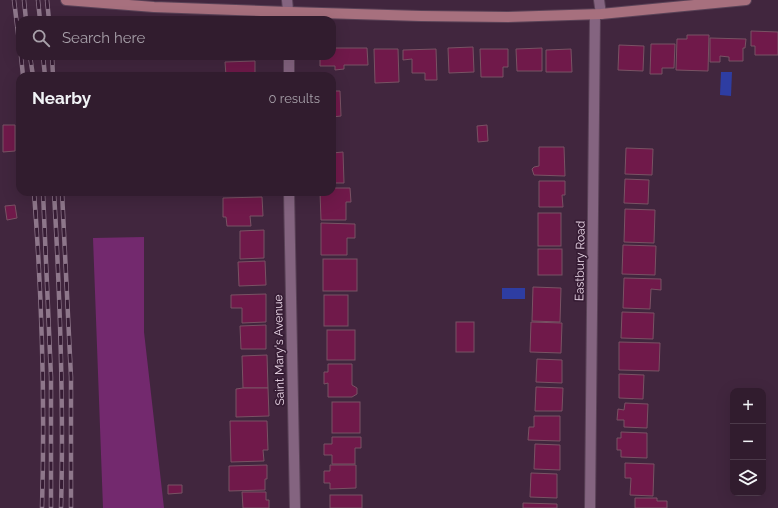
<!DOCTYPE html>
<meta charset="utf-8">
<style>
body{margin:0;font-family:Raleway,sans-serif;background:#392536;color:#f1f3f6}
.controls{position:absolute;right:12px;bottom:12px;display:grid;overflow:hidden;border-radius:8px;box-shadow:0 4px 16px #0002}
.controls button{width:36px;height:36px;display:grid;place-items:center;padding:0;border:0;border-bottom:1px solid #4c3a4a;background:#311c2e;color:#f1f3f6;font:20px sans-serif}
.list{margin:0;padding:0;list-style:none}
h2{display:flex;justify-content:space-between;align-items:center;height:52px;margin:0;padding:0 16px;font-size:17px}
h2 small{font-size:13px;font-weight:400;color:#a8a1aa}
.icon{flex:none;width:22px;height:22px;fill:none;stroke:currentColor;stroke-width:2;stroke-linecap:round;stroke-linejoin:round}
.map{position:relative;flex:none;width:778px;height:508px;overflow:hidden}
.search{position:absolute;background:#311c2e;box-shadow:0 4px 16px #0002;left:16px;top:16px;width:320px;height:44px;display:flex;align-items:center;gap:10px;box-sizing:border-box;padding:0 14px;border-radius:12px;color:#a8a1aa;font-size:15px}
.panel{position:absolute;background:#311c2e;box-shadow:0 4px 16px #0002;left:16px;top:72px;width:320px;height:124px;border-radius:12px}
.map>svg:first-child{display:block}
.green{fill:#73296e}
.water{fill:#2e3da2}
.building{fill:#70194a;stroke:#795264}
.lines{fill:none;stroke-linecap:round;stroke-linejoin:round}
.street-casing{stroke:#5a4257;stroke-width:12}
.secondary-casing{stroke:#5a4257;stroke-width:12}
.street{stroke:#846480;stroke-width:10}
.secondary{stroke:#a7707e;stroke-width:10}
.rail-casing{stroke:#8e778b;stroke-width:4.5}
.rail{stroke:#361c34;stroke-width:3;stroke-dasharray:9;stroke-linecap:butt}
.labels{text-anchor:middle;dominant-baseline:central;stroke-width:3.5;stroke-linejoin:round;paint-order:stroke}
.street-label{font-size:12px;fill:#ead7e7;stroke:#361c34}
</style>
<div class="map">
<svg width="778" height="508" viewBox="0 0 778 508">
<rect width="100%" height="100%" fill="#41263e"/>
<path class="green" d="M144,237V332L164,508H103L93,238Z"/>
<g class="water">
<path d="M721,72H732L731,96L720,95Z"/>
<rect x="502" y="288" width="23" height="11"/>
</g>
<g class="building">
<path d="M751,31L778,32V55H755V46H751Z"/>
<path d="M687,35H709L708,71L676,70L677,39H687Z"/>
<path d="M710,38L746,39L745,48H743V61H729V57L720,56V62H710Z"/>
<path d="M651,44H675L674,68H662V74H650Z"/>
<path d="M619,45L644,46L643,71L618,70Z"/>
<path d="M473,47L474,72L449,73L448,48Z"/>
<path d="M333,48H367L368,65H344V69L335,70V66H320V56H332Z"/>
<path d="M542,48V71H517L516,49Z"/>
<path d="M374,49H398L399,82L375,83Z"/>
<path d="M436,49L437,80H425V73H412V59L403,60V50Z"/>
<path d="M480,49H508V67H503V77H481Z"/>
<path d="M571,49L572,72H546V50Z"/>
<path d="M255,61V76H226L225,62Z"/>
<path d="M332,91H340L341,116L332,117Z"/>
<path d="M3,125H15V151L3,152Z"/>
<path d="M487,125L488,141L478,142L477,126Z"/>
<path d="M539,147H564L565,176L534,175L532,169L534,167L539,166Z"/>
<path d="M626,148L653,149L652,175L625,174Z"/>
<path d="M343,152L344,183H332V153Z"/>
<path d="M625,179L649,180L648,204L624,203Z"/>
<path d="M539,181H565V195H562L563,207H539Z"/>
<path d="M332,188H350L351,202H346V220H321L320,192H332Z"/>
<path d="M262,197L263,216H250L251,226H227L226,217H223V198Z"/>
<path d="M15,205L17,218L7,220L5,206Z"/>
<path d="M625,209L655,210L654,243L624,242Z"/>
<rect x="538" y="213" width="23" height="33"/>
<path d="M321,223L355,224V238H347V255H321Z"/>
<path d="M264,230V258L240,259V231Z"/>
<path d="M623,245L656,246L655,275L622,274Z"/>
<rect x="538" y="249" width="24" height="26"/>
<rect x="323" y="259" width="34" height="32"/>
<path d="M265,261L266,285L239,286L238,262Z"/>
<path d="M624,278L661,279V290L651,289L650,309L623,308Z"/>
<path d="M533,287L561,288L560,322L532,321Z"/>
<path d="M266,294V322L242,323V308H231V295Z"/>
<rect x="324" y="295" width="24" height="31"/>
<path d="M622,312L654,313L653,339L621,338Z"/>
<rect x="456" y="322" width="18" height="30"/>
<path d="M531,322L562,323L561,353L530,352Z"/>
<path d="M266,325V349H241L240,326Z"/>
<rect x="327" y="330" width="28" height="30"/>
<path d="M619,342L660,343L659,371L619,370Z"/>
<path d="M267,355L268,388H243L242,356Z"/>
<path d="M537,359L562,360V383L536,382Z"/>
<path d="M328,364H352V385L357,388V394L352,397H328V383L324,384V372H328Z"/>
<path d="M619,374L644,375L643,399L619,398Z"/>
<path d="M536,387L563,388L562,411H535Z"/>
<path d="M243,388H268L269,416L236,417V389Z"/>
<rect x="332" y="402" width="28" height="31"/>
<path d="M625,403L648,404L647,428L624,427V420H617L618,409L624,410Z"/>
<path d="M534,416H560V441L528,440L529,427H534Z"/>
<path d="M230,421H267L268,450H263L264,461L231,462Z"/>
<path d="M621,432L647,433V458L621,457V450H617V438H621Z"/>
<path d="M332,437H361V448H355V464H332V455H324V444H332Z"/>
<path d="M535,444L560,445V470L534,469Z"/>
<path d="M625,463L654,464L653,496L630,495L631,478H625Z"/>
<path d="M267,465V479H265V490L229,491V466Z"/>
<path d="M330,465H356V488L330,489V483H324V471H330Z"/>
<path d="M531,473L557,474V498L530,497Z"/>
<path d="M168,485H182V493L168,494Z"/>
<path d="M242,492H266V500H269V508H243Z"/>
<rect x="330" y="495" width="32" height="13"/>
<path d="M635,498H657V501H667V508H635Z"/>
<path d="M523,503L557,504V508H523Z"/>
</g>
<g class="lines">
<g class="street-casing">
<g id="street">
<path d="M287,0L289,20"/>
<path d="M599,0L601,14"/>
<path d="M289,56V76"/>
<path d="M289,192L295,508"/>
<path d="M590,508L595,15"/>
</g>
</g>
<g class="secondary-casing">
<path id="secondary" d="M66,0L154,7L289,12L421,16L507,17L601,14L746,0"/>
</g>
<use href="#street" class="street"/>
<use href="#secondary" class="secondary"/>
<g class="rail-casing">
<g id="rail">
<path d="M14,0L20,50"/>
<path d="M24,0L26,20"/>
<path d="M38,0L40,20"/>
<path d="M47,0L49,20"/>
<path d="M21,56L23,76"/>
<path d="M30,56L33,76"/>
<path d="M43,56L45,76"/>
<path d="M52,56L53,76"/>
<path d="M34,192C42,297 45,403 42,508"/>
<path d="M43,192L51,377V508"/>
<path d="M54,192C60,297 64,403 61,508"/>
<path d="M62,192L71,377V508"/>
</g>
</g>
<use href="#rail" class="rail"/>
</g>
<g class="labels">
<g class="street-label">
<text transform="translate(580 261) rotate(-89)">Eastbury Road</text>
<text transform="translate(279 350) rotate(-91)">Saint Mary's Avenue</text>
</g>
</g>
</svg>
<div class="controls">
<button>+</button>
<button>−</button>
<button><svg class="icon" aria-label="layers" viewBox="0 0 24 24"><path d="M12 4l9 5-9 5-9-5zM3 14l9 5 9-5"/></svg></button>
</div>
<div class="search"><svg class="icon" aria-label="search" viewBox="0 0 24 24"><circle cx="10" cy="10" r="6"/><path d="M15 15l6 6"/></svg>Search here</div>
<section class="panel">
<h2>Nearby<small>0 results</small></h2>
<ul class="list">
</ul>
</section>
</div>
